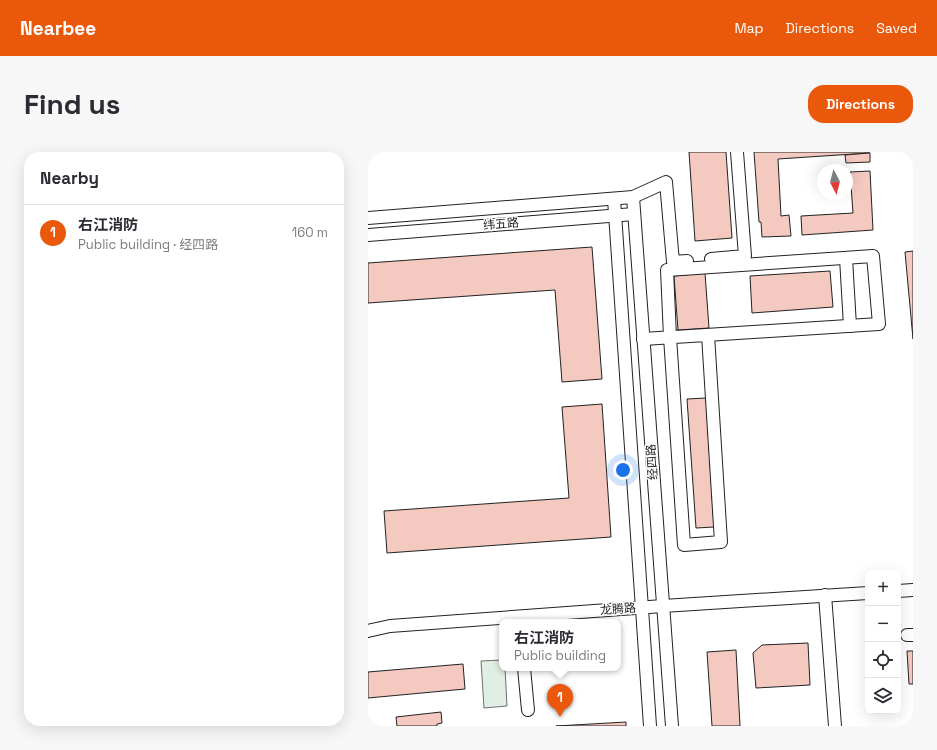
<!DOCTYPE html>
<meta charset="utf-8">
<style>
body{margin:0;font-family:"Space Grotesk","Noto Sans SC",sans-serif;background:#f7f7f7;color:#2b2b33}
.controls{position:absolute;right:12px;bottom:12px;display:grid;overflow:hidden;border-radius:8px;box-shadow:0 4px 16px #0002}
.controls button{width:36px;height:36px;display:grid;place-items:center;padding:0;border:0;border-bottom:1px solid #e1e1e2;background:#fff;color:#2b2b33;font:20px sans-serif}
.compass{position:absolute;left:449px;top:12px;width:36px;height:36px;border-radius:50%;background:#fff;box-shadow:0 4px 16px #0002;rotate:173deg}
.you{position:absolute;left:255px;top:318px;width:14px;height:14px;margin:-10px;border:3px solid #fff;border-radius:50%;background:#1a73e8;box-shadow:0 0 0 6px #1a73e833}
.badge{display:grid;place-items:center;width:26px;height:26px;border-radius:50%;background:#ea580c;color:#fff;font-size:13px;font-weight:700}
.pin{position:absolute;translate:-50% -33px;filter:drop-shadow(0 1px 2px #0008)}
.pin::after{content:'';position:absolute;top:21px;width:14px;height:12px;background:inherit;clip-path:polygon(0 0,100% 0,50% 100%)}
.popup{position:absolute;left:131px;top:467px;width:122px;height:52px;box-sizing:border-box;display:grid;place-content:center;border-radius:8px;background:#fff;filter:drop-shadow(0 1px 3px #0005);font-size:13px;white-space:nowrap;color:#7c7c81}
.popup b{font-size:15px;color:#2b2b33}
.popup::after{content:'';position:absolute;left:50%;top:100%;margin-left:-8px;border:8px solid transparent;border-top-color:#fff}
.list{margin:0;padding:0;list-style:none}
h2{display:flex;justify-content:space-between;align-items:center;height:52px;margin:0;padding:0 16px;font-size:17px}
h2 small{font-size:13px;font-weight:400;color:#7c7c81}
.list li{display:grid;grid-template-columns:26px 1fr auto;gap:12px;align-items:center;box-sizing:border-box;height:56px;padding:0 16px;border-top:1px solid #e1e1e2}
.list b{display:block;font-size:15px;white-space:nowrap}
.list p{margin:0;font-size:13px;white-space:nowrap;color:#7c7c81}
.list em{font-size:13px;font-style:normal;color:#7c7c81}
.icon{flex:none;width:22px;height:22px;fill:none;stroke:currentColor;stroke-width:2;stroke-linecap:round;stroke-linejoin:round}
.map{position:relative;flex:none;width:545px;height:574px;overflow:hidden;border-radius:16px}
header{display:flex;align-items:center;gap:24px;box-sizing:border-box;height:56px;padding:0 20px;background:#ea580c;color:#fff}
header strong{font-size:19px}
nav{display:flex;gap:22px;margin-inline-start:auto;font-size:14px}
.intro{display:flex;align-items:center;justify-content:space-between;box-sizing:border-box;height:96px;padding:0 24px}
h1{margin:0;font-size:28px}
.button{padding:10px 18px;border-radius:16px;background:#ea580c;color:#fff;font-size:14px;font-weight:700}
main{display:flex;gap:24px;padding:0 24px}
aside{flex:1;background:#fff;border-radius:16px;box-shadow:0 4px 16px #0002}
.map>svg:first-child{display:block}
.green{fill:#e0efe3;stroke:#6f6f6f}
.building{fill:#f3c9c0;stroke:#222}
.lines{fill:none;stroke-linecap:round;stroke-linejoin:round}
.minor-casing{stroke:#222;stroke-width:14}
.minor{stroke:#fff;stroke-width:12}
.labels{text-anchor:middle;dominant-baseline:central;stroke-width:3;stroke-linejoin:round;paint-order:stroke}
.street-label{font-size:12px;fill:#222;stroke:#fff}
</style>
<header>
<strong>Nearbee</strong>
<nav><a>Map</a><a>Directions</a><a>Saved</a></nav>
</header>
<div class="intro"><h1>Find us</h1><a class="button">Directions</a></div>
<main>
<aside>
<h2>Nearby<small></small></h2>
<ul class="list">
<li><span class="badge">1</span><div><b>右江消防</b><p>Public building · 经四路</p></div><em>160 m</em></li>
</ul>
</aside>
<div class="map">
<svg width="545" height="574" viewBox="0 0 545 574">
<rect width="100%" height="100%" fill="#fff"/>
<path class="green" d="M134,508V516H137L139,554L116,556L113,509Z"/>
<g class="building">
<path d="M321,0H358L364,86L327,89Z"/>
<path d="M386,0H501V1L410,7L413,64L421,63L423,84L394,85L393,70H391Z"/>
<path d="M501,1H502V10L478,11L477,3Z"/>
<path d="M502,19L505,78L491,79L434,83L433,64L485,61L482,20Z"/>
<path d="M224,95L234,227L194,230L187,138L0,151V111Z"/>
<path d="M545,99V187L537,100Z"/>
<path d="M462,119L465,155L384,161L382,124Z"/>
<path d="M337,121L341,176L310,178L306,124Z"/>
<path d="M338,246L346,375L328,376L319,247Z"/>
<path d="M234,252L243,385L19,401L16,359L201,346L194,255Z"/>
<path d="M440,491L442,533L388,536L385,501L394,493Z"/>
<path d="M368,498L372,574H344L339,500Z"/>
<path d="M539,499H545V532H541Z"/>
<path d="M95,512L97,537L0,546V520Z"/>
<path d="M73,560L74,571L69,572V574H29L28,565Z"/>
<path d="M258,570V574H188Z"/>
</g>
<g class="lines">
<g class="minor-casing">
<g id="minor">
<path d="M265,45L304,574"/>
<path d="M246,47L282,574"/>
<path d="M0,66L265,45L298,30L305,110L319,109"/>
<path d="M0,83L266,62"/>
<path d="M478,106L482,174"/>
<path d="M343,107L377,104L369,0"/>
<path d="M275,187C354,182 432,177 511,172L505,104L299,118L302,185L316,393L353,390L340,183"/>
<path d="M530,439L545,438"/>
<path d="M457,443L467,574"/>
<path d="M0,479L22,474L295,454L500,441"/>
<path d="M539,483H545"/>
<path d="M156,516L160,558"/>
</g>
</g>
<use href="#minor" class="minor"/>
</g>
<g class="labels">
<g class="street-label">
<text transform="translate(133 72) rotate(-5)">纬五路</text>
<text transform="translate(284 310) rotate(-94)">经四路</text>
<text transform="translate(250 457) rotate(-4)">龙腾路</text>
</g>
</g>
</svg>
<div class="controls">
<button>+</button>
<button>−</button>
<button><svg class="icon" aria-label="locate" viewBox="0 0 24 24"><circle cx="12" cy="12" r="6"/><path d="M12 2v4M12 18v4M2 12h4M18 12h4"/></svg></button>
<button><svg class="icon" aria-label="layers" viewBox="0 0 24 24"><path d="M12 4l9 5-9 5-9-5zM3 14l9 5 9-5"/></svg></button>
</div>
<svg class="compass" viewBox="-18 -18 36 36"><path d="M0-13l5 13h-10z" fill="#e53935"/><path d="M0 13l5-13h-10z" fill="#7c7c81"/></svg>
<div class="you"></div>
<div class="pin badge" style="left:192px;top:565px">1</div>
<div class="popup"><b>右江消防</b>Public building</div>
</div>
</main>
